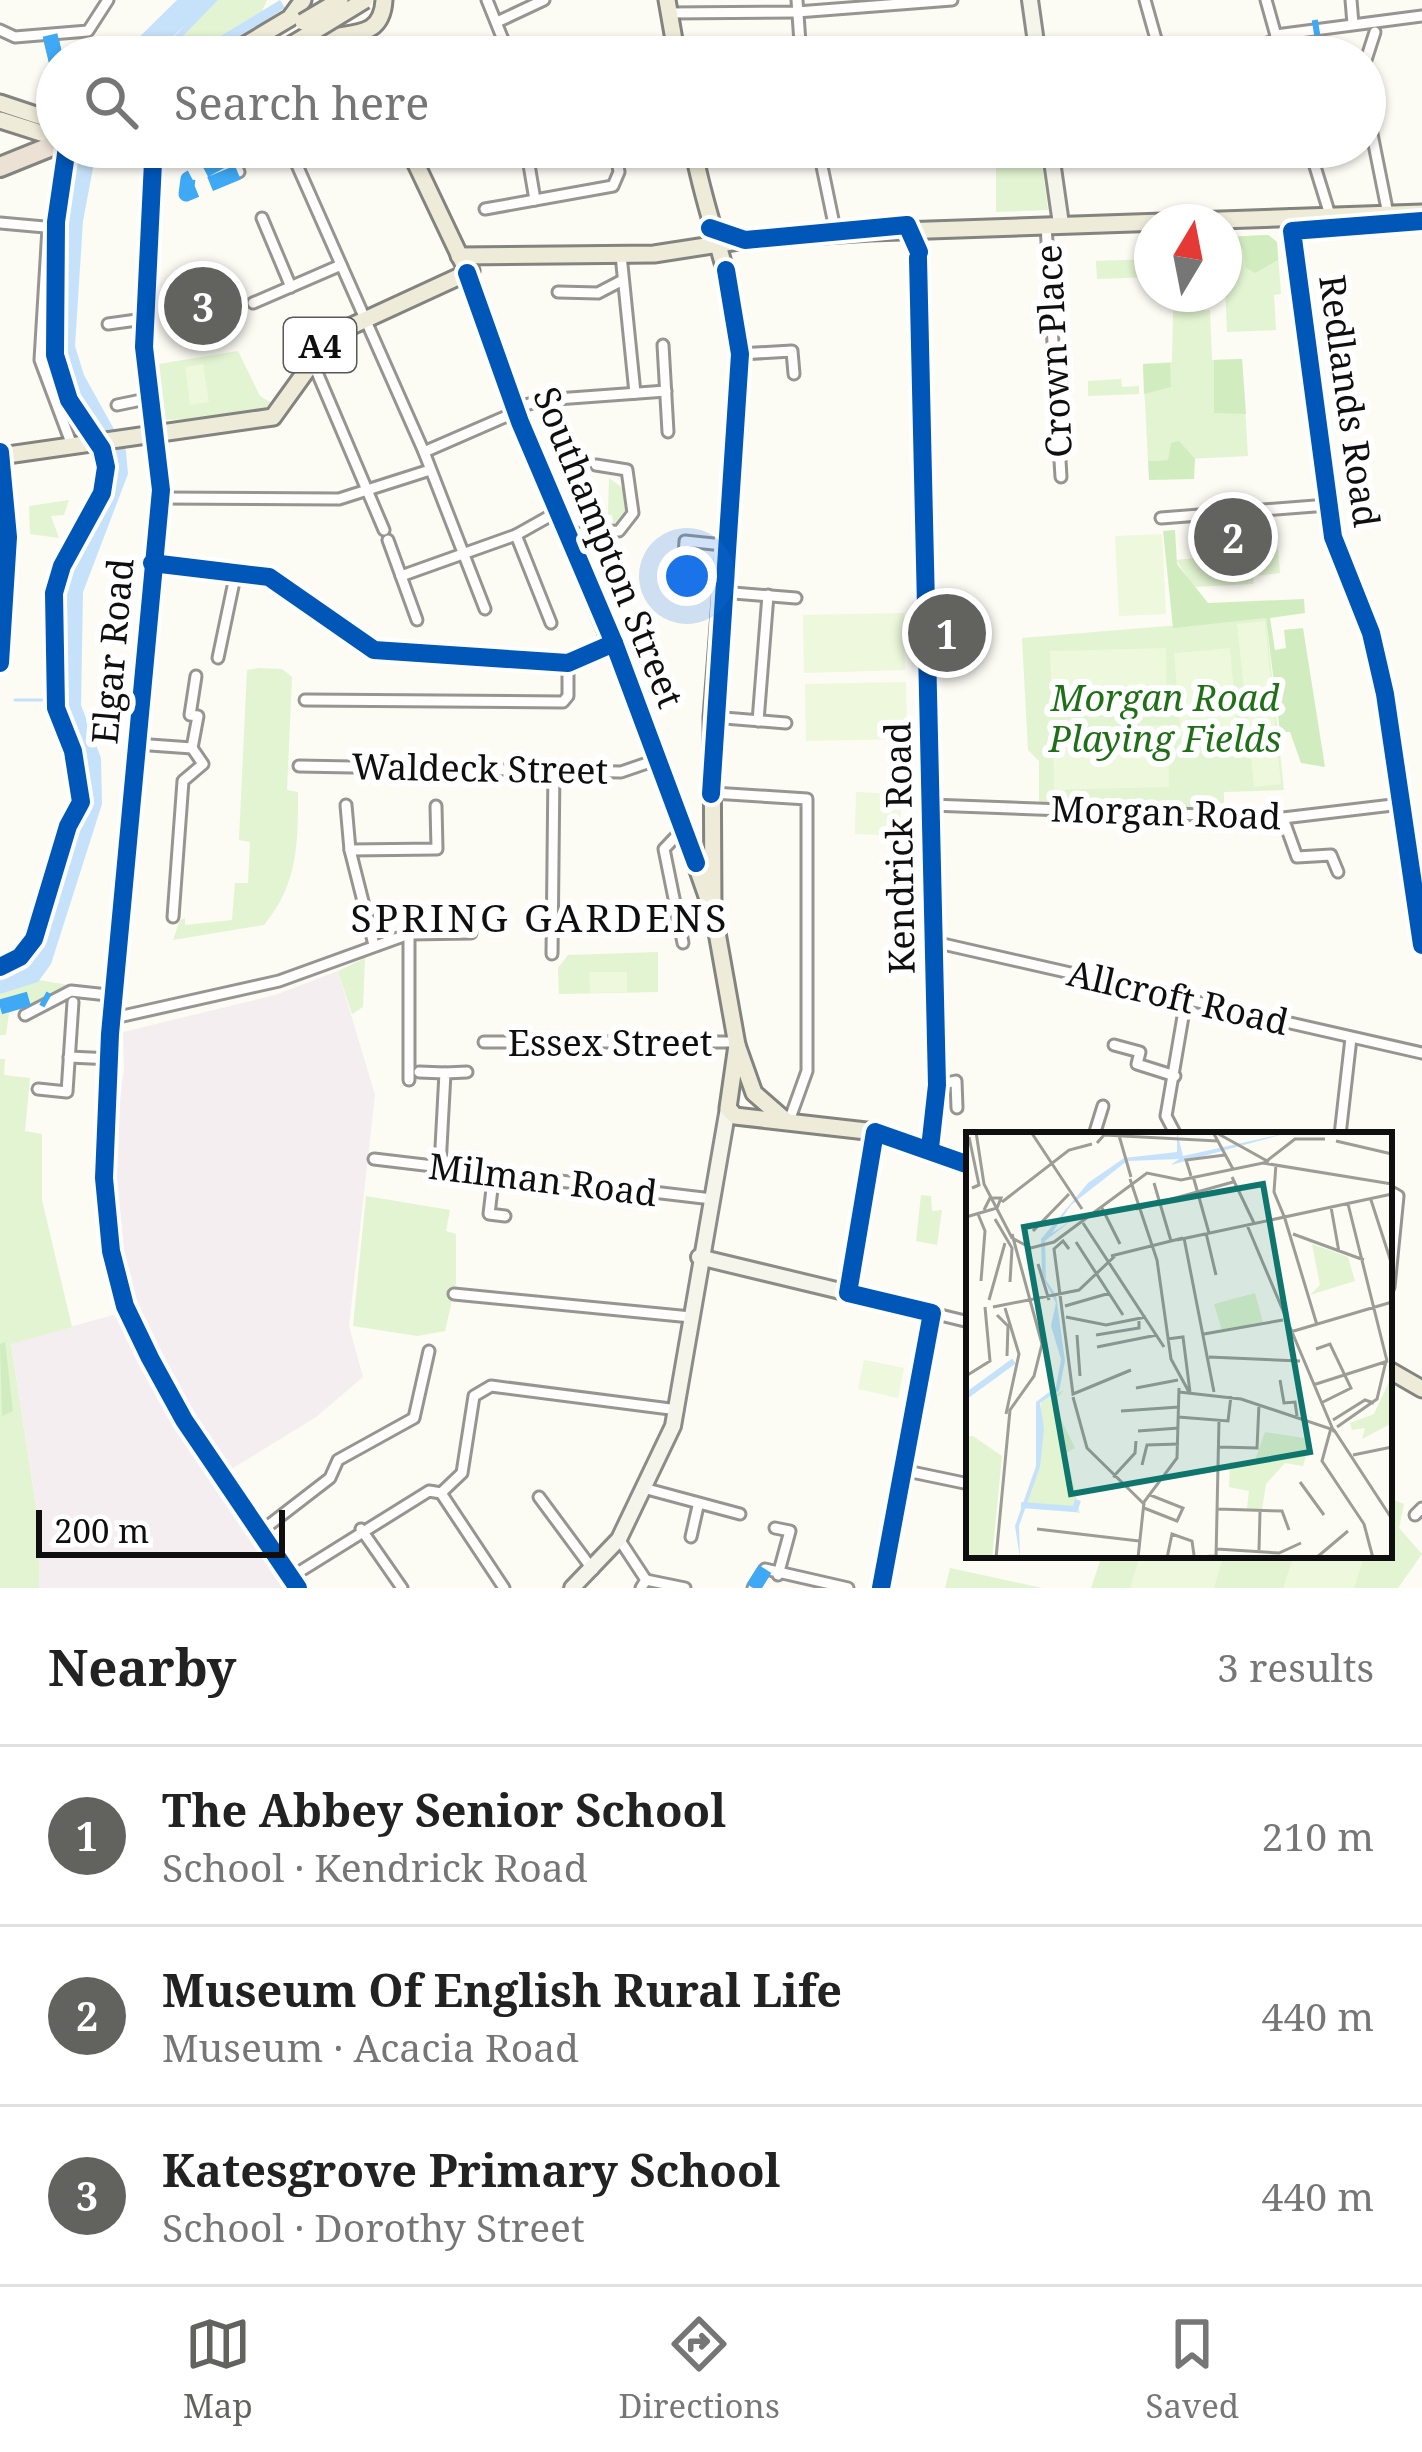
<!DOCTYPE html>
<meta charset="utf-8">
<style>
body{margin:0;font-family:"Noto Serif",serif;background:#f6f6f6;color:#222}
.compass{position:absolute;left:1134px;top:204px;width:108px;height:108px;border-radius:50%;background:#fff;box-shadow:0 3px 9px #0004;rotate:10deg}
.scale{position:absolute;left:36px;bottom:30px;width:249px;box-sizing:border-box;padding-left:12px;border:6px solid #0f0f0f;border-top:0;font-size:33px;line-height:42px;white-space:nowrap;color:#0f0f0f;-webkit-text-stroke:9px #fff;paint-order:stroke}
.you{position:absolute;left:687px;top:576px;width:42px;height:42px;margin:-30px;border:9px solid #fff;border-radius:50%;background:#1a73e8;box-shadow:0 0 0 18px #1a73e833}
.badge{display:grid;place-items:center;width:78px;height:78px;border-radius:50%;background:#62625f;color:#fff;font-size:39px;font-weight:700}
.pin{position:absolute;translate:-50% -50%;border:6px solid #fff;box-shadow:0 3px 12px #0006}
.list{margin:0;padding:0;list-style:none}
h2{display:flex;justify-content:space-between;align-items:center;height:156px;margin:0;padding:0 48px;font-size:51px}
h2 small{font-size:39px;font-weight:400;color:#767676}
.list li{display:grid;grid-template-columns:78px 1fr auto;gap:36px;align-items:center;box-sizing:border-box;height:180px;padding:0 48px;border-top:3px solid #e0e0e0}
.list b{display:block;font-size:45px;white-space:nowrap}
.list p{margin:0;font-size:39px;white-space:nowrap;color:#767676}
.list em{font-size:39px;font-style:normal;color:#767676}
.icon{flex:none;width:66px;height:66px;fill:none;stroke:currentColor;stroke-width:2;stroke-linecap:round;stroke-linejoin:round}
.map{position:relative;flex:none;width:1422px;height:1588px;overflow:hidden}
.search{position:absolute;background:#fff;box-shadow:0 3px 9px #0004;left:36px;right:36px;top:36px;height:132px;display:flex;align-items:center;gap:30px;box-sizing:border-box;padding:0 42px;border-radius:66px;color:#767676;font-size:45px}
.sheet{height:696px;background:#fff}
nav{display:flex;justify-content:space-around;align-items:center;box-sizing:border-box;height:168px;border-top:3px solid #e0e0e0;background:#fff;font-size:33px;color:#767676}
nav a{display:grid;justify-items:center;gap:6px}
nav .on{color:#62625f}
.map>svg:first-child{display:block}
.industrial{fill:#f4eef1}
.green{fill:#e2f4d1}
.forest{fill:#d1edbf}
.pitch{fill:#edf8dc}
.water{fill:#c6e2fa}
.lines{fill:none;stroke-linecap:round;stroke-linejoin:round}
.stream{stroke:#c6e2fa;stroke-width:3}
.street-casing{stroke:#969592;stroke-width:15}
.secondary-casing{stroke:#8c8c89;stroke-width:20}
.primary-casing{stroke:#83837f;stroke-width:21}
.highway-casing{stroke:#83837f;stroke-width:24}
.street{stroke:#fffefd;stroke-width:9}
.secondary{stroke:#f5f5eb;stroke-width:14}
.primary{stroke:#eeebd9;stroke-width:15}
.highway{stroke:#ebe2d5;stroke-width:18}
.primary-bridge-casing{stroke:#83837f;stroke-width:21;stroke-linecap:butt}
.primary-bridge{stroke:#eeebd9;stroke-width:15}
.quiet{stroke:#3fa9f5;stroke-width:15;stroke-dasharray:30 15;stroke-linecap:butt}
.cycleway-casing{stroke:#fff;stroke-width:26}
.cycleway{stroke:#0057b8;stroke-width:18}
.labels{text-anchor:middle;dominant-baseline:central;stroke-width:12;stroke-linejoin:round;paint-order:stroke}
.shield{fill:#fff;stroke:#575757;stroke-width:3}
.shield-label{font-size:33px;font-weight:bold;fill:#0f0f0f}
.street-label{font-size:36px;fill:#0f0f0f;stroke:#fff}
.park-label{font-size:36px;font-style:italic;fill:#1f6f17;stroke:#fff}
.neighbourhood-label{font-size:39px;letter-spacing:3px;fill:#0f0f0f;stroke:#fff}
.inset-river{fill:none;stroke:#c6e2fa;stroke-width:6}
.inset-road{fill:none;stroke:#9d9d98;stroke-width:3}
.view{fill:#0f766e;fill-opacity:0.15;stroke:#0f766e;stroke-width:6}
.inset-edge{fill:none;stroke:#0f0f0f;stroke-width:6}
</style>
<div class="map">
<svg width="1422" height="1588" viewBox="0 0 1422 1588">
<rect width="100%" height="100%" fill="#fcfbf4"/>
<g class="industrial">
<path d="M338,971L375,1095L349,1326L363,1377L316,1417L225,1473L182,1415L122,1292L104,1211L124,1070L123,1032L275,995Z"/>
<path d="M121,1313L174,1423L294,1588H39L40,1531L11,1343Z"/>
</g>
<g class="green">
<path d="M218,0H267L262,11L186,57H163Z"/>
<path d="M1013,147H1024L1026,159L1041,157L1048,210L996,212V152Z"/>
<path d="M1061,147H1110L1111,160L1063,162Z"/>
<path d="M1268,235L1277,242L1281,294L1274,295L1276,330L1227,332L1224,264L1238,263L1237,247H1224V237Z"/>
<path d="M1152,259V277L1097,279L1096,261Z"/>
<path d="M1210,310L1212,360L1242,359L1248,456L1148,461L1143,364L1172,362L1173,311Z"/>
<path d="M238,351L260,396L275,405L217,418L162,420L153,365Z"/>
<path d="M1121,379L1122,387L1139,386V394L1088,396V381Z"/>
<path d="M609,478L625,490L626,516L614,530L612,515H608Z"/>
<path d="M69,500L64,515L51,516L59,538L30,534L29,506Z"/>
<path d="M1278,549L1280,573L1254,576L1253,584L1194,587L1176,560Z"/>
<path d="M1266,618L1284,790L1224,792V809L1039,805V761L1028,750L1022,638Z"/>
<path d="M259,668L282,669L292,677L287,790L298,792C298,844 298,884 264,925L173,940L180,920L185,918V925L232,920L235,883H248L250,842L239,840L247,670Z"/>
<path d="M658,952V992L559,994L558,968L568,955Z"/>
<path d="M365,958L363,1007L352,1014L338,971Z"/>
<path d="M39,980L68,985L67,989L9,1013L6,1035H0V994Z"/>
<path d="M0,1059H5L4,1075L30,1078L25,1131L42,1134V1200L72,1327L11,1344L40,1532L39,1588H0Z"/>
<path d="M921,1195L931,1196L932,1211L942,1210L937,1245L916,1241Z"/>
<path d="M366,1196L450,1210L446,1231L456,1234V1283L445,1331L417,1336L353,1326Z"/>
<path d="M1389,1498L1404,1504L1399,1528L1422,1554L1398,1588H1091L1102,1555H1389Z"/>
<path d="M950,1568L1042,1588H945Z"/>
</g>
<g class="forest">
<path d="M1268,235L1277,242L1278,260L1255,273L1246,268L1243,249L1224,243V237Z"/>
<path d="M1242,359L1246,414L1214,413V360Z"/>
<path d="M1170,363L1171,387L1144,394L1143,364Z"/>
<path d="M1179,441L1195,459L1194,479L1149,480L1148,461L1168,460L1171,443Z"/>
<path d="M1175,530L1177,564L1208,603L1304,599L1305,613L1270,618L1275,650L1286,648L1284,630L1303,628L1325,767L1301,763L1290,732H1280L1266,618L1173,628L1163,531Z"/>
<path d="M5,1342L13,1411L2,1416L0,1344Z"/>
</g>
<g class="pitch">
<path d="M203,364L209,402L190,405L185,367Z"/>
<path d="M1162,534L1166,614L1119,616L1115,536Z"/>
<path d="M904,613L905,670L804,673L803,615Z"/>
<path d="M1265,621L1281,784L1254,787L1237,624Z"/>
<path d="M1166,648L1167,711L1052,713L1050,651Z"/>
<path d="M1230,648L1239,745L1182,750L1174,653Z"/>
<path d="M906,682L907,739L806,741L805,684Z"/>
<path d="M1168,725L1169,787L1054,790L1053,728Z"/>
<path d="M856,792L901,794L900,836L855,834Z"/>
<path d="M589,972H627V992L590,993Z"/>
<path d="M864,1360L904,1368L898,1398L858,1389Z"/>
<path d="M1140,1555H1224L1214,1588H1130Z"/>
<path d="M1294,1555H1365L1354,1588H1283Z"/>
</g>
<g class="water">
<path d="M177,0H218L163,57H155L185,25L152,57H119Z"/>
<path d="M280,0L285,8C255,26 225,57 186,57Z"/>
<path d="M71,147H97L83,221L75,346L84,375L126,451L128,474L83,592L81,705L101,758L102,804L51,964L38,982L0,994V970L22,959L44,927L57,867L85,792L56,696V603L62,575L106,491L110,472L105,453L68,392L55,327Z"/>
</g>
<g class="lines">
<path class="stream" d="M15,700H61"/>
<g class="street-casing">
<g id="street">
<path d="M487,0L510,57"/>
<path d="M797,0L801,57"/>
<path d="M1145,0L1161,57"/>
<path d="M1266,0L1282,57"/>
<path d="M1351,0L1353,24"/>
<path d="M669,13L797,12L952,0"/>
<path d="M497,22L544,0"/>
<path d="M0,30L15,37L88,31L108,0"/>
<path d="M50,35L57,64"/>
<path d="M1276,35L1422,16"/>
<path d="M306,48L326,57"/>
<path d="M478,57L505,44"/>
<path d="M1219,57L1277,40"/>
<path d="M1365,63L1375,32"/>
<path d="M1365,99L1388,214"/>
<path d="M168,147L153,162L144,347L161,490L114,1018L279,981L409,934L471,933"/>
<path d="M227,147L239,172"/>
<path d="M289,147L424,452L485,609"/>
<path d="M526,147L535,200"/>
<path d="M818,147L836,234"/>
<path d="M1309,147L1330,215"/>
<path d="M413,158L441,147"/>
<path d="M1177,158L1220,157L1238,147"/>
<path d="M485,209L613,186L619,172L615,147"/>
<path d="M262,218L291,287"/>
<path d="M0,223L56,228"/>
<path d="M1046,225L1061,477"/>
<path d="M48,228L40,360L73,448"/>
<path d="M621,255L635,393"/>
<path d="M558,292L598,293L621,281"/>
<path d="M253,303L341,265"/>
<path d="M108,324L144,319"/>
<path d="M663,345L668,432"/>
<path d="M740,354L792,351L794,374"/>
<path d="M307,364L316,370L384,530"/>
<path d="M117,405L151,398"/>
<path d="M515,408L543,400L666,391"/>
<path d="M424,452L516,412"/>
<path d="M160,498L339,499L430,470"/>
<path d="M1161,518L1328,505"/>
<path d="M516,535L551,623"/>
<path d="M572,539L583,532L619,531L633,513L627,470L596,465"/>
<path d="M388,540L417,620"/>
<path d="M684,556L685,541L723,545"/>
<path d="M152,563L269,577L374,650L568,663L611,644"/>
<path d="M401,576L516,535L557,512"/>
<path d="M721,592L796,598"/>
<path d="M218,658L236,572"/>
<path d="M305,700L563,702L568,696V663"/>
<path d="M712,717L786,723"/>
<path d="M758,721L768,595"/>
<path d="M136,744L192,748"/>
<path d="M192,748L198,716L190,715L196,676"/>
<path d="M299,766L621,772L659,759"/>
<path d="M713,793L807,799V1071L789,1121"/>
<path d="M346,805L350,850L374,945"/>
<path d="M931,805L1283,818L1401,804"/>
<path d="M1283,818L1297,857L1331,855L1338,872"/>
<path d="M350,850L437,849L436,806"/>
<path d="M173,917L183,781L203,764L192,748"/>
<path d="M409,934V1080"/>
<path d="M934,942L1422,1053"/>
<path d="M683,943L664,849L684,828"/>
<path d="M552,954L554,767"/>
<path d="M25,1015L71,991L117,996"/>
<path d="M110,1034L104,1178L111,1251L125,1306L184,1420L298,1588"/>
<path d="M484,1042H737"/>
<path d="M1114,1045L1140,1052L1137,1064L1175,1076"/>
<path d="M69,1057L112,1059"/>
<path d="M419,1072L445,1073"/>
<path d="M937,1085L956,1081L957,1108"/>
<path d="M38,1089L67,1092L73,1002"/>
<path d="M1094,1135L1103,1106"/>
<path d="M1176,1135L1166,1116L1186,999"/>
<path d="M1340,1135L1351,1038"/>
<path d="M374,1159L712,1199"/>
<path d="M440,1166L445,1073L467,1072"/>
<path d="M494,1172L489,1214L505,1216"/>
<path d="M1389,1191L1398,1196L1389,1287"/>
<path d="M848,1293L874,1143"/>
<path d="M454,1294L691,1317"/>
<path d="M932,1313L969,1322"/>
<path d="M902,1470L969,1484"/>
<path d="M647,1489L740,1514"/>
<path d="M441,1493L462,1473L474,1396L491,1386L678,1410"/>
<path d="M441,1493L504,1588"/>
<path d="M539,1497L593,1570"/>
<path d="M1415,1515L1422,1508"/>
<path d="M775,1528L790,1531L778,1575"/>
<path d="M361,1529L402,1588"/>
<path d="M260,1532L330,1478L338,1460L414,1418L429,1351"/>
<path d="M691,1537L698,1506"/>
<path d="M619,1539L646,1580L641,1588"/>
<path d="M291,1577L429,1491L441,1493"/>
<path d="M646,1580L685,1588"/>
<path d="M753,1588L765,1569L848,1588"/>
</g>
</g>
<g class="secondary-casing">
<g id="secondary">
<path d="M1030,0L1038,57"/>
<path d="M1050,147L1061,224"/>
<path d="M1291,217L1330,522L1371,633L1385,694L1422,945"/>
<path d="M913,231L919,252L937,1085L930,1148"/>
<path d="M699,1257L932,1313L881,1588"/>
<path d="M572,1588L619,1539L673,1426L728,1108"/>
</g>
</g>
<g class="primary-casing">
<g id="primary">
<path d="M667,0L677,57"/>
<path d="M347,37L375,57"/>
<path d="M225,57L290,18L303,0"/>
<path d="M271,57L311,33"/>
<path d="M292,57C303,50 314,41 327,38C355,32 382,37 384,0"/>
<path d="M0,103L57,122"/>
<path d="M0,120L57,138"/>
<path d="M408,147L465,267L520,422L659,759L709,902"/>
<path d="M693,147C705,218 736,282 740,354L712,717L713,910L737,1045L754,1093L786,1121"/>
<path d="M459,256L654,254L745,240L871,232L1422,213"/>
<path d="M0,456L273,417L332,335L471,271"/>
<path d="M737,1045L728,1108L735,1116L875,1132L969,1165"/>
<path d="M1389,1370L1422,1389"/>
</g>
</g>
<g class="highway-casing">
<g id="highway">
<path d="M0,167L57,144"/>
<path d="M0,543V574"/>
</g>
</g>
<use href="#street" class="street"/>
<use href="#secondary" class="secondary"/>
<use href="#primary" class="primary"/>
<use href="#highway" class="highway"/>
<g class="primary-bridge-casing">
<g id="primary-bridge">
<path d="M303,22L340,0"/>
<path d="M311,33L365,0"/>
</g>
</g>
<use href="#primary-bridge" class="primary-bridge"/>
<g class="quiet">
<path d="M1313,28L1319,27"/>
<path d="M50,35L57,64"/>
<path d="M231,156L188,179L186,194L239,172"/>
<path d="M0,1007L39,996L48,1001"/>
<path d="M753,1588L765,1569"/>
</g>
<g class="cycleway-casing">
<g id="cycleway">
<path d="M168,147L153,162L144,347L161,490L110,1034L104,1178L111,1251L125,1306L150,1358L184,1420L298,1588"/>
<path d="M1422,221L1292,231L1333,537L1371,633L1385,694L1422,945"/>
<path d="M710,228L745,240L907,225L919,252"/>
<path d="M918,258L937,1085L930,1148"/>
<path d="M467,273L520,422L614,643L696,863"/>
<path d="M0,452L8,537L0,663"/>
<path d="M152,563L269,577L374,650L568,663L614,643"/>
<path d="M711,794L740,354L726,270"/>
<path d="M0,967L20,957L34,939L68,826L81,802L73,751L56,708L54,593L62,566L102,493L106,467L102,449L69,400L55,355L56,222L67,147"/>
<path d="M881,1588L932,1313L848,1293L875,1132L969,1165"/>
</g>
</g>
<use href="#cycleway" class="cycleway"/>
</g>
<g class="labels">
<rect class="shield" x="284" y="318" width="72" height="54" rx="9"/>
<g class="shield-label">
<text x="320" y="345">A4</text>
</g>
<g class="street-label">
<text transform="translate(1053 351) rotate(-93)">Crown Place</text>
<text transform="translate(1350 401) rotate(82)">Redlands Road</text>
<text transform="translate(609 547) rotate(68)">Southampton Street</text>
<text transform="translate(112 651) rotate(-85)">Elgar Road</text>
<text transform="translate(480 768) rotate(1)">Waldeck Street</text>
<text transform="translate(1166 812) rotate(2)">Morgan Road</text>
<text transform="translate(899 848) rotate(-91)">Kendrick Road</text>
<text transform="translate(1178 997) rotate(13)">Allcroft Road</text>
<text x="610" y="1042">Essex Street</text>
<text transform="translate(543 1179) rotate(7)">Milman Road</text>
</g>
<g class="park-label">
<text x="1165" y="697">Morgan Road<tspan x="1165" dy="41">Playing Fields</tspan></text>
</g>
<g class="neighbourhood-label">
<text x="540" y="916">SPRING GARDENS</text>
</g>
</g>
<g transform="translate(966 1132)">
<rect width="426" height="426" fill="#fcfbf4"/>
<path d="M346,112L382,125L389,149L344,163L354,153ZM289,161L297,190L256,199L248,172ZM426,243V291L396,307L399,296L386,298L384,291L408,282ZM98,258L87,271L109,316L100,321L114,381L58,371L74,335L75,270ZM299,300L338,306L343,314L337,334L319,331L300,352L296,377H281L283,359L263,355L264,330L288,331ZM7,304L36,324L26,426H0V305Z" fill="#e2f4d1"/>
<path d="M211,0L217,24L325,0L205,33L213,27L161,29L105,73L86,101L106,88L79,109L80,148L90,163L99,229L93,259L74,271L78,297L74,335L53,394L54,426L49,394L70,334V270L90,255L95,227L85,194L90,171L76,144L75,107L122,51L158,26L211,20Z" fill="#c6e2fa"/>
<path class="inset-river" d="M0,264L48,229M55,373L109,377L112,368"/>
<path class="inset-road" d="M10,0L18,52L46,106L65,116L88,110L181,41L215,48L297,31L426,52M65,0L116,77M152,0L165,45M249,0L303,30M248,2L267,37M3,5L13,53L6,56M370,9L426,22M131,11L138,3L252,9M298,31L329,7H359M310,32L308,60L320,89M225,44L220,28L259,23M227,44L243,101M266,45L288,91M164,47L191,128L205,227L223,260M188,51L205,109M405,68L426,133M36,70L103,18L126,12M382,72L421,229M135,74L154,112M365,75L373,120M170,77L267,50M12,82L19,99L15,149M0,85L31,76L35,66H24L18,78M29,87L46,116L44,150M319,87L351,193M117,91L198,215M281,93L368,300M67,99L103,62M240,101L250,143M327,102L398,128M218,106L248,260M211,108L426,62M110,110L157,183M103,117L97,109L88,117L107,262L165,238M145,124L217,106M72,132L83,168M23,168L39,111M99,174L144,161M27,175L113,158L149,124M39,176L53,222L40,282M31,183L42,194L41,224M100,185L140,193L180,185M321,201L426,170M238,202L317,188M111,203L114,244M130,203L173,196V189M201,207L217,205L224,260M131,215L191,203M350,217L364,212L385,256L357,270M243,225L334,229M0,244L24,229L19,175M314,248L318,271L329,270L331,284M347,253L422,229M170,256L212,248M213,260L275,267L368,298L426,387M107,265L121,316L179,373M155,279L213,275M212,285L262,289L265,264M367,288L399,268L408,271M371,295L411,267L420,229M365,296L356,329L398,392L407,426M172,299L213,296M253,315L291,316L293,272M387,323L426,315M176,333L181,313L213,312M147,345L169,321L170,309M334,350L358,383M178,376L211,389L217,376L184,363M251,377L316,379L323,398M71,397L173,409M251,417L313,421L335,411M293,418L294,380M30,426L44,278L68,244L76,212L46,102M172,426L178,370L211,326L213,256M201,426L206,402L226,409L228,423M210,426L250,424M250,426L253,288M350,426L382,399"/>
<path class="view" d="M297,52L344,320L105,362L58,95Z"/>
<rect width="426" height="426" class="inset-edge"/>
</g>
</svg>
<svg class="compass" viewBox="-18 -18 36 36"><path d="M0-13l5 13h-10z" fill="#e53935"/><path d="M0 13l5-13h-10z" fill="#767676"/></svg>
<div class="scale">200 m</div>
<div class="you"></div>
<div class="pin badge" style="left:947px;top:633px">1</div>
<div class="pin badge" style="left:1233px;top:537px">2</div>
<div class="pin badge" style="left:203px;top:306px">3</div>
<div class="search"><svg class="icon" aria-label="search" viewBox="0 0 24 24"><circle cx="10" cy="10" r="6"/><path d="M15 15l6 6"/></svg>Search here</div>
</div>
<section class="sheet">
<h2>Nearby<small>3 results</small></h2>
<ul class="list">
<li><span class="badge">1</span><div><b>The Abbey Senior School</b><p>School · Kendrick Road</p></div><em>210 m</em></li>
<li><span class="badge">2</span><div><b>Museum Of English Rural Life</b><p>Museum · Acacia Road</p></div><em>440 m</em></li>
<li><span class="badge">3</span><div><b>Katesgrove Primary School</b><p>School · Dorothy Street</p></div><em>440 m</em></li>
</ul>
</section>
<nav>
<a class="on"><svg class="icon" aria-label="map" viewBox="0 0 24 24"><path d="M3 6l6-2 6 2 6-2v14l-6 2-6-2-6 2zM9 4v14M15 6v14"/></svg>Map</a>
<a><svg class="icon" aria-label="directions" viewBox="0 0 24 24"><path d="M12 3l9 9-9 9-9-9zM9 14v-3h6M13 9l2 2-2 2"/></svg>Directions</a>
<a><svg class="icon" aria-label="saved" viewBox="0 0 24 24"><path d="M7 4h10v16l-5-4-5 4z"/></svg>Saved</a>
</nav>
